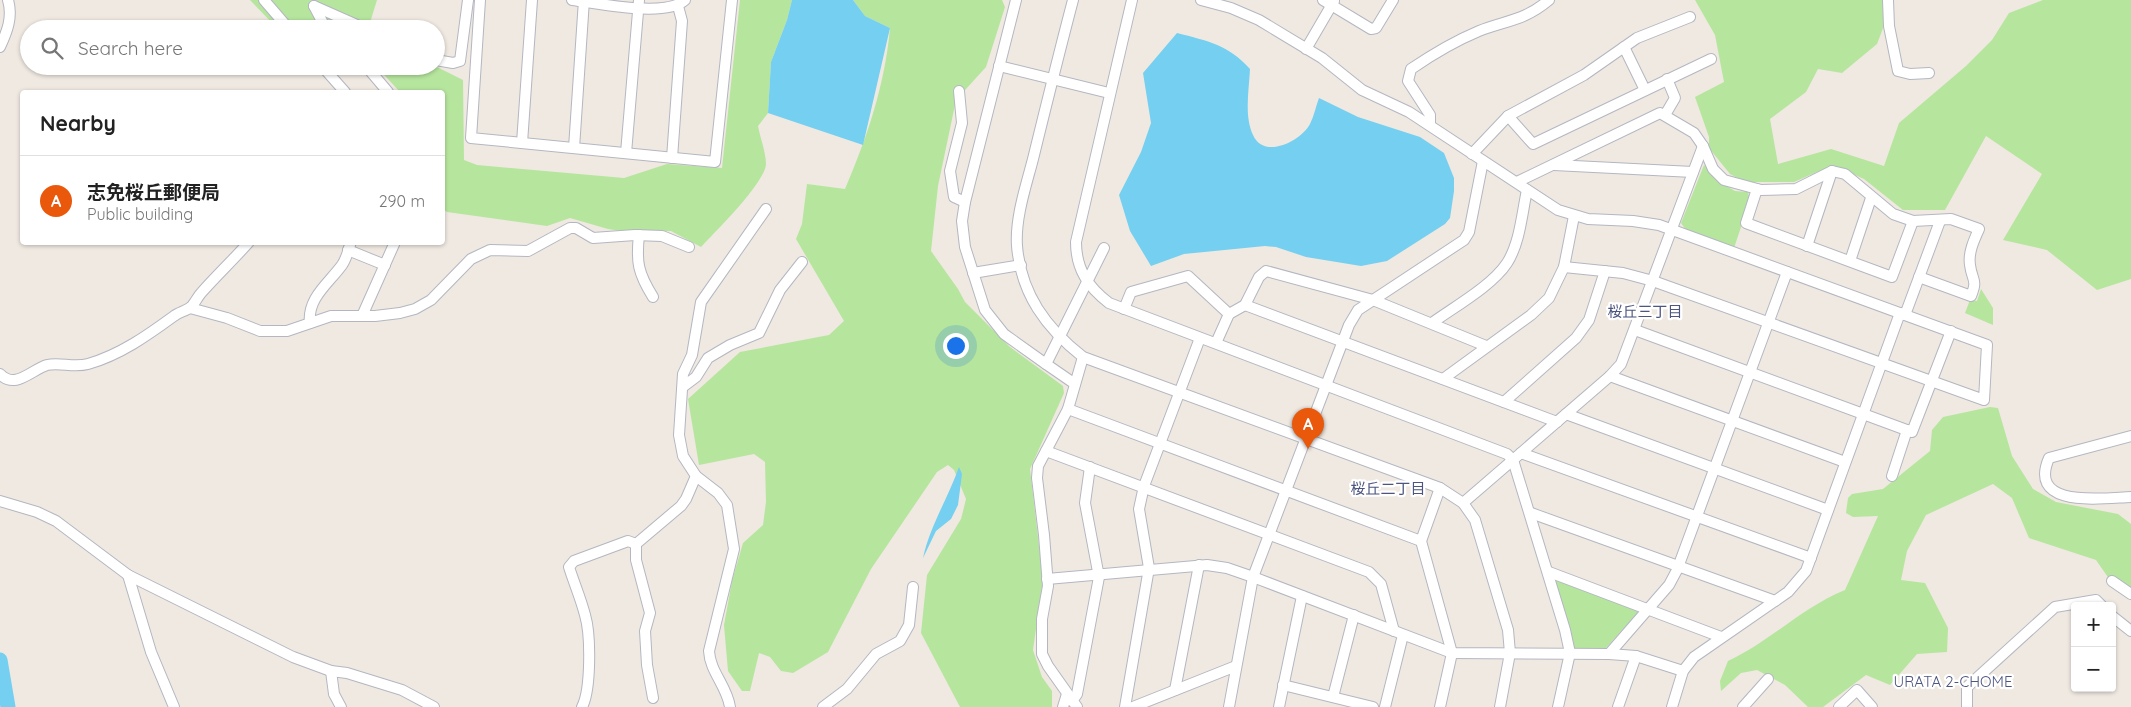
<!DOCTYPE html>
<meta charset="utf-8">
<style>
body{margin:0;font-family:Quicksand,"Noto Sans JP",sans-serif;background:#f6f6f6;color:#222}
.controls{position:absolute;right:15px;bottom:15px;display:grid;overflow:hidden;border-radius:5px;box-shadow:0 1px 4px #0004}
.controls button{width:45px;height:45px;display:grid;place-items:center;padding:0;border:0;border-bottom:1px solid #e0e0e0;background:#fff;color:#222;font:25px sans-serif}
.you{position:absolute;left:955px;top:345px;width:18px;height:18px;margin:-12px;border:4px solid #fff;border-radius:50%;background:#1a73e8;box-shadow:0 0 0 8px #1a73e833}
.badge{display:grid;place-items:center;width:32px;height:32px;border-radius:50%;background:#ea580c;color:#fff;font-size:16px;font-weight:700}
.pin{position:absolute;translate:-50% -41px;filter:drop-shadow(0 1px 2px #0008)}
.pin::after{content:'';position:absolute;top:26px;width:18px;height:15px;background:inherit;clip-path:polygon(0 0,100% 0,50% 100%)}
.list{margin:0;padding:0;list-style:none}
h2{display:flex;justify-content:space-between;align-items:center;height:65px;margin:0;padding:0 20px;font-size:21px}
h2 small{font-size:16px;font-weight:400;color:#767676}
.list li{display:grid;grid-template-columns:32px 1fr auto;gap:15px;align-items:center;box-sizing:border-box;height:90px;padding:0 20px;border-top:1px solid #e0e0e0}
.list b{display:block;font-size:19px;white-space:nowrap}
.list p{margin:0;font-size:16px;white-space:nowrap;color:#767676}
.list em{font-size:16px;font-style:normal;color:#767676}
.icon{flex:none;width:28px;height:28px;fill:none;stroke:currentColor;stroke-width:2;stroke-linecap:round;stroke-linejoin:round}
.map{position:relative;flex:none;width:2131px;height:707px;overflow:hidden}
.search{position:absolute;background:#fff;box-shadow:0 1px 4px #0004;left:20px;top:20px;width:425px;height:55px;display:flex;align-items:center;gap:12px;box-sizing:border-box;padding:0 18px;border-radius:28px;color:#767676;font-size:19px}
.panel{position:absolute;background:#fff;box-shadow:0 1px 4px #0004;left:20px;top:90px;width:425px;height:155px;border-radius:5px}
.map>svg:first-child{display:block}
.green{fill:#b6e59e}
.water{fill:#75cff0}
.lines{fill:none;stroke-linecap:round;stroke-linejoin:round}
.river{stroke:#75cff0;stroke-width:15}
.minor-casing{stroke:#b4b7c1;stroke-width:12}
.minor{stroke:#fff;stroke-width:10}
.labels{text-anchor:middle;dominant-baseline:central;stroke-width:4.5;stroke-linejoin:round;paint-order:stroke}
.neighbourhood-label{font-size:15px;fill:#4d5680;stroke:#fff}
</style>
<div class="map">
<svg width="2131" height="707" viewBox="0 0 2131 707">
<rect width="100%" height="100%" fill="#efe9e1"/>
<g class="green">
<path d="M250,0H377L368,29H278Z"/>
<path d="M740,0H792L787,20L771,62L768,113L758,126C760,137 766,153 766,164C765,183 715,232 701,247L671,231L628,232L608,229L570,218L547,226L447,212L442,208V92H400L376,66H435L463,80L464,160L477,165L624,178L667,164L722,168Z"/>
<path d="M853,0H1002L1005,7L986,67L956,100L938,186L931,251L958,289L965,302L1010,347L1063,386L1064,393L1030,469L1043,580L1033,650L1042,677L1052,691V707H960L921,633L927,575L961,519L966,499L954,470L948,465L937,472L871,569L828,652L793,673L781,671L770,657L759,653L750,691H742L728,671L724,625L732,581L743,543L763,525L766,502L765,462L754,454L699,465L688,399L740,352L829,335L844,321L796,239L802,224L807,184L845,189C867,138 885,85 890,28L865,16Z"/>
<path d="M1695,0H1889L1891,7L1877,44L1842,73L1818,69L1806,92L1770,119L1778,164L1831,149L1884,166L1899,123L1966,66L1992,40L2009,13L2043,0H2131V279L2097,290L2047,250L2003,240L2042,174L1986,136L1945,210H1903L1864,179L1833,165L1794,182H1745L1730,174L1709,148V137L1695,97L1724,82L1715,35Z"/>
<path d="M313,66H350L329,82Z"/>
<path d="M1704,165L1723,184L1735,191L1748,192L1750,200L1734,248L1686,230L1681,223Z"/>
<path d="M1981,289L1993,308V325L1965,313L1970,300L1977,301Z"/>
<path d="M1990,407L1998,408L2012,456L2033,489L2056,502L2118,514L2131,524V592L2119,593L2096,560L2029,538L2012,498L1993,484L1926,515L1907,551L1901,580L1925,583L1948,628L1947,652L1917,654L1890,685L1866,675L1823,707H1808L1785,685L1757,670L1741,673L1721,691L1720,681L1728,661C1771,641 1801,608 1845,590L1878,516L1853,517L1846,513L1848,498L1852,494L1883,489L1930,451L1932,430L1943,417Z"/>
<path d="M1555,579L1640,610L1605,649L1572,650L1570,629Z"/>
</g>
<g class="water">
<path d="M792,0H853L865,16L890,28L863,145L768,113L771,62L787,20Z"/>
<path d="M1177,33C1208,41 1229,45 1250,69C1249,90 1244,116 1253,135C1264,160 1301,141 1310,124C1314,116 1316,106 1319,98L1358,117L1420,137L1444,153L1454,178V191L1450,218L1445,224L1387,261L1361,266L1306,257L1276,247L1265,246L1184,254L1151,266L1130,231L1119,195L1141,152L1151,123L1143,73Z"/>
<path d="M959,467L962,474L958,505L951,519L936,531L923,558C930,526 948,498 959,467Z"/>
</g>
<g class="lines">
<path class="river" d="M0,660L8,707"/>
<g class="minor-casing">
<g id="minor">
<path d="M264,0L289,29"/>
<path d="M480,0L471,138L715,162L732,0"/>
<path d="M572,0C598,3 665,18 685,0"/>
<path d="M1016,0L965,202L962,221L965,247L985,310L1004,334L1046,364L1104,248"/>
<path d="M1073,0C1059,53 1046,106 1033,159C1026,186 1015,218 1017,246C1021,294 1046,328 1083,357L1440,488L1463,503L1475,520L1508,630L1510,653L1500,707"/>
<path d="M1132,0L1076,242C1076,269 1088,287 1109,303L1507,454L1513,460L1565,630L1570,653L1558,707"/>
<path d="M1201,0L1231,8L1259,20L1322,58L1362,90L1409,112L1558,210L1588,219L1633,221L1659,225L1987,345L1984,400L1653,281L1623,273L1564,267"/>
<path d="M1323,0L1371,29L1376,28L1393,0"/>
<path d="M1888,0L1889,26L1898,71L1910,74L1929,73"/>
<path d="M314,6L366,29"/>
<path d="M314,6L326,29"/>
<path d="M0,47C7,32 13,17 8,0"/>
<path d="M1624,47L1645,90"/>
<path d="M1306,49L1334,1"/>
<path d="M436,60L453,63L460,61L468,0"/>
<path d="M322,66L345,92"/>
<path d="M366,66L388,92"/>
<path d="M999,66L1109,93"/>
<path d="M959,91L962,123L950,171L954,197L965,202"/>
<path d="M1665,115L1675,98L1667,79"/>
<path d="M1508,116L1533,144L1711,59"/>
<path d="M1430,125V115L1408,81L1411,69C1433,54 1455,41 1479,31C1507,20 1524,21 1549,0"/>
<path d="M522,143L532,0"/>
<path d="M574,148L584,0"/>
<path d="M626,153L639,0"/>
<path d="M1472,154L1508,116L1584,75L1637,38L1690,17"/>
<path d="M672,158L682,21L678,6"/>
<path d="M1554,165L1693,172"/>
<path d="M1517,182L1660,113L1694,133L1703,146L1713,169L1724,180L1761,190L1796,189L1832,171L1845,174L1893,214L1913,221L1951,219L1979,229C1974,240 1968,253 1970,265C1972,281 1978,279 1971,296L1919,277"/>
<path d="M1757,189L1746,223L1892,277L1913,221"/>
<path d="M639,235C636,262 638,273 653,297"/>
<path d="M1807,246L1832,171"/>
<path d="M348,250L385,265"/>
<path d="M1850,261L1871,198"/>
<path d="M973,273L1021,265"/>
<path d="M1245,305L1557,422"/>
<path d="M190,308L227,318L260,331H287L331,316H375L400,313L415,309L431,300L471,259L490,250L528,251L570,228H576L593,238L635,235L662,236L689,247"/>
<path d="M1124,309L1131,292L1188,276L1229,314"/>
<path d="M1905,315L1940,221"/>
<path d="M362,316L395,242"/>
<path d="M310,323C307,298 329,283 342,265C347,258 348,250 351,242"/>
<path d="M1432,323C1454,307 1492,286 1507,263C1520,243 1522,213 1527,190"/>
<path d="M1635,330L1912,432L1951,331"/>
<path d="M1216,343L1229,314L1245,305L1259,277L1266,271L1373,300L1486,346"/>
<path d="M1046,364L1075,384"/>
<path d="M0,374C15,390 31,370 47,365C60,362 74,368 88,364C120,355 148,335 174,316C179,312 186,311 191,307C195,303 198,296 202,292C217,275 234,259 249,242"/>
<path d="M1610,376L1845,462"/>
<path d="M1443,379L1531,315L1549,298L1564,267L1574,216"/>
<path d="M684,386L696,377L708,358L730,345L759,333L780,290L802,262"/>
<path d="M1504,402L1576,338L1589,320L1605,271"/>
<path d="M1068,409L1421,541L1452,653L1440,707"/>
<path d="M1566,414L1828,510"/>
<path d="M2131,436L2049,458C2027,509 2102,498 2131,497"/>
<path d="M1046,451L1369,572L1381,584L1394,631"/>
<path d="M1521,453L1811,558"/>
<path d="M1892,476L1907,430"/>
<path d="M0,501L37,512L56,521L128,575L293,657L331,671L347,673L402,690L434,707"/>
<path d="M1463,503L1610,376L1621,364L1703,146"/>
<path d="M1531,513L1775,601"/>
<path d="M1421,541L1440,488"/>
<path d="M1549,572L1721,637"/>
<path d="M128,575L151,652L174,707"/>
<path d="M1047,579L1207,565L1227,568L1253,577L1452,653L1609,654L1636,656L1683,671"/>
<path d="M2112,581L2131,594"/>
<path d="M2112,616L2131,631"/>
<path d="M1609,654L1669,585L1677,570L1787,272"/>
<path d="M331,671L334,694L341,707"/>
<path d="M1283,685L1373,707"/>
<path d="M1175,690L1199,565"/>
<path d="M1333,697L1354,615"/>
<path d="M653,698L647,665L645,631L650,613L636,560V544L681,506L686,499L696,476"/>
<path d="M1072,701L1077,694L1099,577L1085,503L1090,467"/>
<path d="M582,707C591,690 591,635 585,615C581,599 574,583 569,567L574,561L628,541L636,544"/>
<path d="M730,707C727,686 710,672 709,651L734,549L727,505L718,493L696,476L683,456L679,435L683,374L692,355L701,302L766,209"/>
<path d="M823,707L847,689L876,654L900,641L909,625L913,587"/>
<path d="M1063,707L1067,694"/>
<path d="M1077,707L1048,666L1042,654V619L1048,586L1044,535L1037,478L1038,466L1068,409L1083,357"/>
<path d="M1125,707L1149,568L1139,509L1144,486L1200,338"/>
<path d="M1133,707L1236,666"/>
<path d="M1229,707L1253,577L1349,325L1358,310L1464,240L1469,232L1483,161"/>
<path d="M1279,707L1302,596"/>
<path d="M1385,707L1403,635"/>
<path d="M1618,707L1636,656"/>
<path d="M1672,707L1683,671L1694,657L1788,592L1806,571L1900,313"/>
<path d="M1743,707L1768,679"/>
<path d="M1839,707L1857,690L1872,707"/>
<path d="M1967,707V687L2055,607L2096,600L2102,606"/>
</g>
</g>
<use href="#minor" class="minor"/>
</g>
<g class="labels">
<g class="neighbourhood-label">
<text x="1645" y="311">桜丘三丁目</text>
<text x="1388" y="488">桜丘二丁目</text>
<text x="1953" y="681">URATA 2-CHOME</text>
</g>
</g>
</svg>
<div class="controls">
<button>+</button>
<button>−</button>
</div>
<div class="you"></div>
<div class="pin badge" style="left:1308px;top:449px">A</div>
<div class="search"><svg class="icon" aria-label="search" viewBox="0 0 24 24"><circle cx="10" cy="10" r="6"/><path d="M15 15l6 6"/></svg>Search here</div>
<section class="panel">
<h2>Nearby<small></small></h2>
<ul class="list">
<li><span class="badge">A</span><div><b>志免桜丘郵便局</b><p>Public building</p></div><em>290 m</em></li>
</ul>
</section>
</div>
